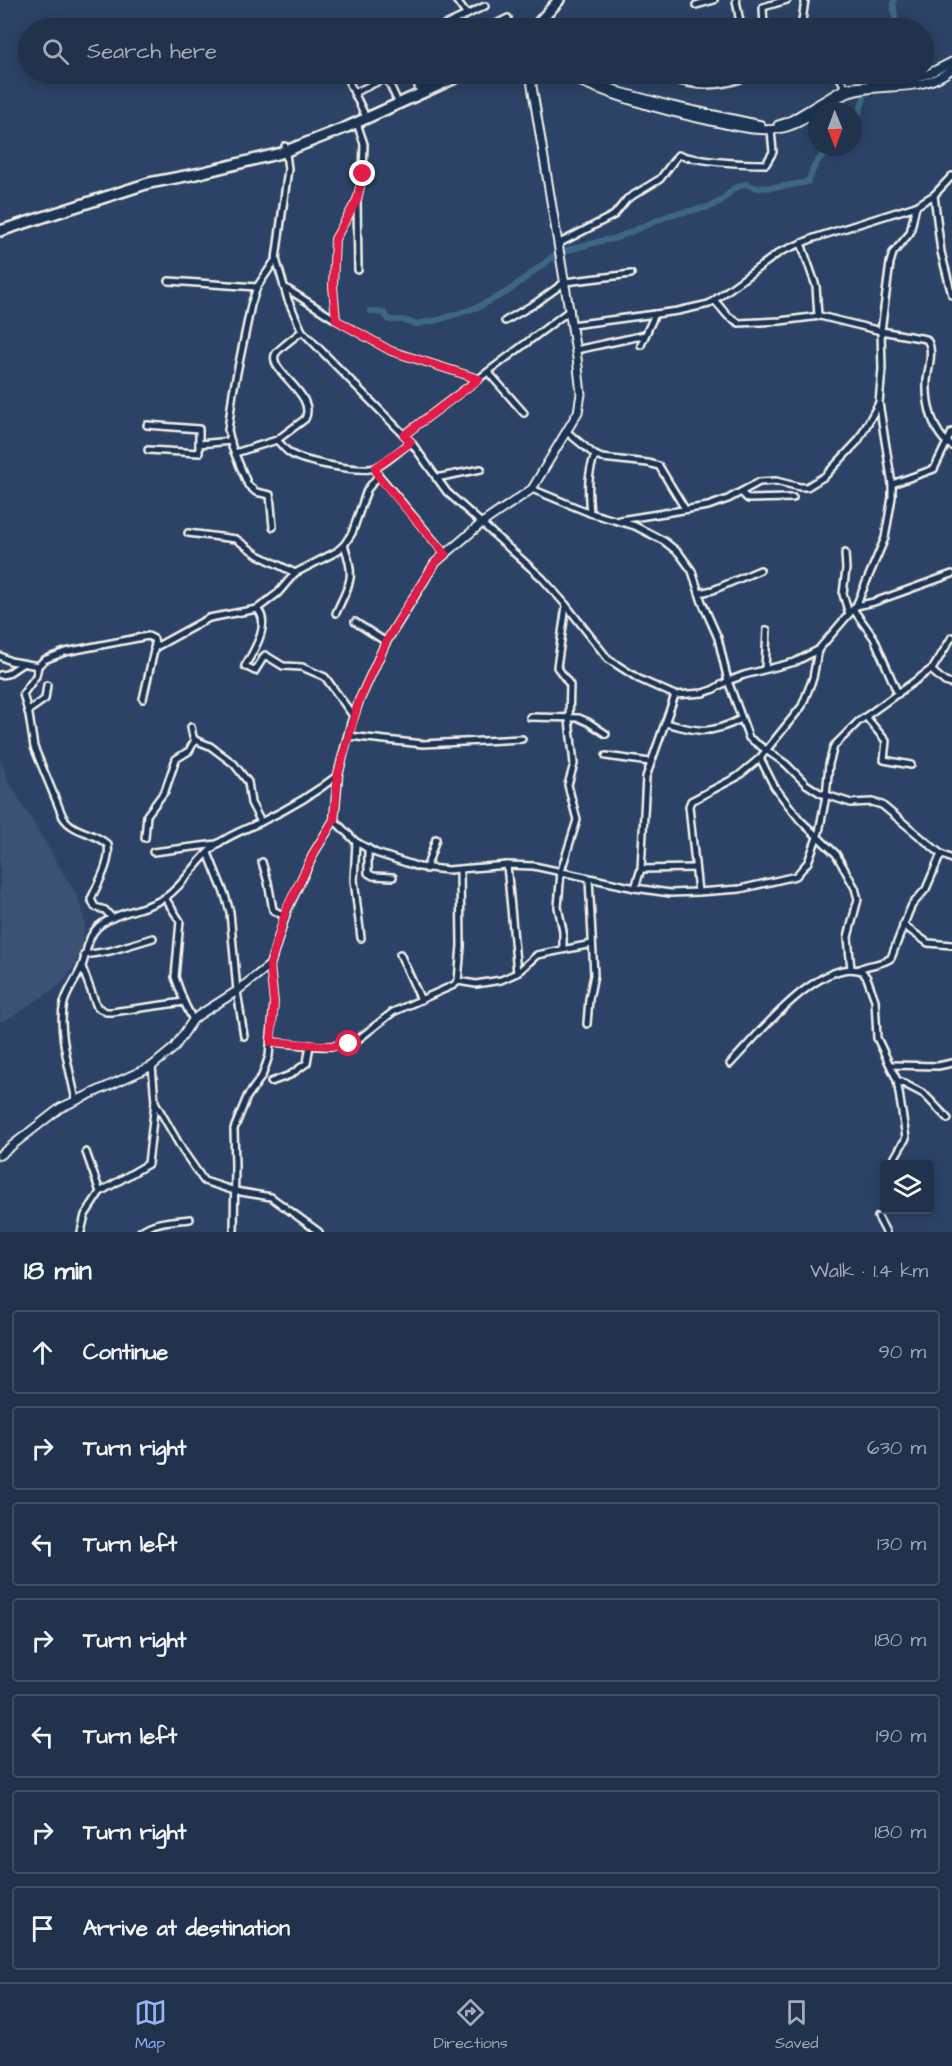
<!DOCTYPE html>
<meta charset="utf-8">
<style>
body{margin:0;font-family:"Architects Daughter",sans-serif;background:#2d3e57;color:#f1f3f6}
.controls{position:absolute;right:18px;bottom:18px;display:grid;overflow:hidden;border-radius:6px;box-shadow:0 3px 15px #0003}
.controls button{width:54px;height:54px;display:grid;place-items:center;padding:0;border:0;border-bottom:2px solid #3e4d65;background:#21324d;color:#f1f3f6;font:30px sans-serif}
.compass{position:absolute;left:808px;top:102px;width:54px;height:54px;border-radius:50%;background:#21324d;box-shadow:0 3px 15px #0003;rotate:179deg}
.stop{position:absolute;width:18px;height:18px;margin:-14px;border:4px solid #e11d48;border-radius:50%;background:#fff}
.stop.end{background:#e11d48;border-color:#fff;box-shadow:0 2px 6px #0008}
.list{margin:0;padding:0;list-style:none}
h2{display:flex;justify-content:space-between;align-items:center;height:78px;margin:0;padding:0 24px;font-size:26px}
h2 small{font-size:20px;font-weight:400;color:#a2aab6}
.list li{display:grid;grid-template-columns:39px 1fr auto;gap:18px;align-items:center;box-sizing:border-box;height:84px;margin:0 12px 12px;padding:0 12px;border:2px solid #3e4d65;border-radius:6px}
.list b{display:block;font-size:22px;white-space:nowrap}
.list em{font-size:20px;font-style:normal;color:#a2aab6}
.icon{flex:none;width:33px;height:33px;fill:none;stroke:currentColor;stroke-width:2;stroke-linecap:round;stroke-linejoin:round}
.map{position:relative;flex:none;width:952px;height:1232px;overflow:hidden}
.search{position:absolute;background:#21324d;box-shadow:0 3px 15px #0003;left:18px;right:18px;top:18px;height:66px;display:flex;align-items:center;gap:15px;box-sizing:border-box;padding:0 21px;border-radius:33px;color:#a2aab6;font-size:22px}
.sheet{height:750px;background:#21324d}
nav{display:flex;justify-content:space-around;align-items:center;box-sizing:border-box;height:84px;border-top:2px solid #3e4d65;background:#21324d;font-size:16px;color:#a2aab6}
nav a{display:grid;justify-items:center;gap:3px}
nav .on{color:#95b2f1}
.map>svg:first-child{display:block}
.built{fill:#3b5174}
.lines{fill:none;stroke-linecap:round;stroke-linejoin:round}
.canal{stroke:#3d6883;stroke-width:6}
.street-casing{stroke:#f4f1e8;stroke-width:10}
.secondary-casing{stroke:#f4f1e8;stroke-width:11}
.highway-casing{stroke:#f4f1e8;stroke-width:14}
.street{stroke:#1d3557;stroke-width:5}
.secondary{stroke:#1d3557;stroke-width:7}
.highway{stroke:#1d3557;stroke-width:9}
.route{stroke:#e11d48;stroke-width:8}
</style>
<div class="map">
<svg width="952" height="1232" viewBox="0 0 952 1232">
<rect width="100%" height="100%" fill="#2c4367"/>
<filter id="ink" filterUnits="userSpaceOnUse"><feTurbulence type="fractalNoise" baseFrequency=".0167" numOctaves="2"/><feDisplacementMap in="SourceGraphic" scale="12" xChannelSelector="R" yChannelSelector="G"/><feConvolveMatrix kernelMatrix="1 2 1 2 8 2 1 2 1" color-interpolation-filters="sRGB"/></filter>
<g filter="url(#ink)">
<path class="built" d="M0,760L10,784L79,899L85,922L82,946L75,965L61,984L10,1018L0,1022Z"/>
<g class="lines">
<g class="canal">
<path d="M894,28C898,19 892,10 894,0"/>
<path d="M865,81L866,74"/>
<path d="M853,130L864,98"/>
<path d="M370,311L384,313L389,320H402L416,324L438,320L478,307L507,292L554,256L568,250L605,240L614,239L670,215L709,207L721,201L734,188L746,184L757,188L779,187L808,182C818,155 820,154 847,147"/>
</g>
<g class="street-casing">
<g id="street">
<path d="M456,0L467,15"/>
<path d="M736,0L741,28"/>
<path d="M696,5L714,0"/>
<path d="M363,27L364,28"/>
<path d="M439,28L485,6"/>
<path d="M488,28L508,18"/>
<path d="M764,28L763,7L787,0"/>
<path d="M801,28L805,0"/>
<path d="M347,74V78L364,113"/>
<path d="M385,74L396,98"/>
<path d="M838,74L847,91"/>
<path d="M673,79C699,88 726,87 752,74"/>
<path d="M354,93L394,74"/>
<path d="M285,146L288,169L276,259L288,300L302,331L411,442L447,492L542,578L566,605L608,659L639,679L675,695L703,693L712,690L728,681L744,675L795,662L818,650L856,606L885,538L892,497V484L879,403"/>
<path d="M934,195L941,252L952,295"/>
<path d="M357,200L358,270"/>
<path d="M801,243L816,286L818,316"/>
<path d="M558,244L614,215L627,199L660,179L678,155C707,162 735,164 766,164L773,152L771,130"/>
<path d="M169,281L257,287"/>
<path d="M284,287L336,320L391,351L479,379"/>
<path d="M715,301L728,316L739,323L780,321L820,316L881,331L926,339C935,348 928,368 927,381C926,402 932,434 952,446"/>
<path d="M336,320L333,286L335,239L357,200L363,174L364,144L357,123"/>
<path d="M505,321L536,303L565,282L631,274"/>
<path d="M572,325L678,311L709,304L780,252L814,238L916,206L934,195L952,176"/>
<path d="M641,345L655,314"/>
<path d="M576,350L645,335"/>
<path d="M488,372L524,413"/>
<path d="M147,425L199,429V453L148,450"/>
<path d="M567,432L595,455L602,458L648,463L659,466L685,509"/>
<path d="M404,435L570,310"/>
<path d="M277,440C281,444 285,450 290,453C302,462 364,474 377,467C389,461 400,450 411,442"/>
<path d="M199,444L231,441"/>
<path d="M235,453L277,440L305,419C318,394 265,370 276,353C283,345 294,338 302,331"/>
<path d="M377,473L445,554"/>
<path d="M436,478L481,469"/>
<path d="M892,484L934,469L952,432"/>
<path d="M532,489L590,513L635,526L664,541L679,553L692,571L702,602L718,638L728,681L749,738L786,764L806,784L820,793L851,803L872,802L882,805L941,854L952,859"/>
<path d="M741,492L748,499L793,498"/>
<path d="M590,513C588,492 587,475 595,455"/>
<path d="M620,520L708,506L728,499L759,482L776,481L800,487H807L825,476L858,441L879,403L882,369L881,331L890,263L893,253L910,233L916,206"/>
<path d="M273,527L270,495L256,492L248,485L232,447L228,430L233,392L251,305L257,287L276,259"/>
<path d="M188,533L236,539L258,555L295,573"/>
<path d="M845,553L846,569L843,594L849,614"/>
<path d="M699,593L713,590L760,570"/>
<path d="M856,606L874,602L952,574"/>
<path d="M257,609C272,623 253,652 245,666L255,671L265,655L283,666L302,667L325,677L354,717"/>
<path d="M853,609L874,638L898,694"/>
<path d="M336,613C350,582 356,579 344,545"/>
<path d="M355,622L386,642"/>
<path d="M154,648L209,618L257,609L278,593L295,573L336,552L344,545L352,533L367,490L378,476"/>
<path d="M0,656L10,661L38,666"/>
<path d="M765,669L767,630"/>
<path d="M931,670L945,682L952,684"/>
<path d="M0,675L7,674L22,664"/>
<path d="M28,711L45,699L47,685"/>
<path d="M530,717L579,718L588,722L606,734"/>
<path d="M866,717L886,741L884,760L911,765"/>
<path d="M666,723C698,732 710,735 741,719"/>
<path d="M191,727L193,737L195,740L210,746L234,764L248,782L251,803L261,822"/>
<path d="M348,736L423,744L522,739"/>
<path d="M606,756L650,762"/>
<path d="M760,758L774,786L786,802L800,820L836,854L855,888L858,899L848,937L851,969"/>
<path d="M334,820L356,842L376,853L419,867L448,870L507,865L534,866L635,888L641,869L646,777L675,695"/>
<path d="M145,838L147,815L165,791L176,759L189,751L195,740"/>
<path d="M356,842L354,880L361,938"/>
<path d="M368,848V873L373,876L393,877"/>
<path d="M153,852L217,844"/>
<path d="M208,853L225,895L230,912L237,991L244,1036"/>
<path d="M262,862L268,882L273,910L284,916"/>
<path d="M507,865L517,973"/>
<path d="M426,869L436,839"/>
<path d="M641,869L695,868"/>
<path d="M635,888L670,893L698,892L740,889L796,876L808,862L819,832L826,796L829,764L834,746L858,722L933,668L952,637"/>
<path d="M698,892L689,806L691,801L737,777L760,758L802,706L813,678L818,650"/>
<path d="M165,898L180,921L175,977L184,1002L193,1020"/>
<path d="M112,918L105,910L95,907L91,899C98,883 111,863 108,845C95,832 73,833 63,817L34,747L29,715L23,694L36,676L38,666L44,660L65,652L148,636L154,639L155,646L143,699"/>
<path d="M903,925L928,943L952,945"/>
<path d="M563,949V931L558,907L561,871L577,820L568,785L574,764L569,720L570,685L557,667L566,606"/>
<path d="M400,954L421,1000"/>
<path d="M84,955L110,951L153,938"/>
<path d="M82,967L97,1007L106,1012H112L184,1002"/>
<path d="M859,969C869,964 882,965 891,958L908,914L912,905L926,889L941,854"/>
<path d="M458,981L476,984L501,980L517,973L537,955L592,944"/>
<path d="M587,1024L589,999L594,975L589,879"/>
<path d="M271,1042C299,1044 330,1051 356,1041L393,1012L454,985L458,981L461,946L460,869"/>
<path d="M730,1064C756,1037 820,956 862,971L867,978L875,1000L877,1038L897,1080L906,1138L895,1157"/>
<path d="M891,1065L938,1066L952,1063"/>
<path d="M897,1080L924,1094L948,1119"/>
<path d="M271,1082L290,1075L307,1063L310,1045"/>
<path d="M76,1101C71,1073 57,1031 64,1003C68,989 77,979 82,966C88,950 87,933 103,923C122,910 147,910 166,897C186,883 197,860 216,845C229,835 246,829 261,822C288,809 314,794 338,775"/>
<path d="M155,1102L183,1151L204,1181L235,1191L271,1197L319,1232"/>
<path d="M86,1152L100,1192L148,1164L155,1102L152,1066"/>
<path d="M878,1217L886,1232"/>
<path d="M81,1232L85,1215L100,1192"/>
<path d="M140,1232C153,1221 173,1221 190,1219"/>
<path d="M234,1232L235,1165L234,1129L247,1097L262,1076L269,1056L274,1003L270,965"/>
</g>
</g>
<g class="secondary-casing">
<g id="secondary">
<path d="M563,74C610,96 660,110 711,121C734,126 760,133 783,128C810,122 828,97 856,91C890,83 922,93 952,69"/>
<path d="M580,74L620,92L672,106L761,125"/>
<path d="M778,125L788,122L845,88L902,82L928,74L952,62"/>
<path d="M0,1155L60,1108L152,1066L174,1048L193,1020L199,1015L237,991L270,965L287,910L315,851L334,820L338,775L351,724L359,701L386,642L435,563L482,523L532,489L578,412L581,394L577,358L530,74"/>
</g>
</g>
<g class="highway-casing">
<g id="highway">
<path d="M534,28L559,0"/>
<path d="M420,87L448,74"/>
<path d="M0,231L149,183L196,174L281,153L347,127L464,74"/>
</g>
</g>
<use href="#street" class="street"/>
<use href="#secondary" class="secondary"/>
<use href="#highway" class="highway"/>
</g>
</g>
<g class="lines" filter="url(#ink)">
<path class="route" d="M349,1044L333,1046L271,1042L274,1004L270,966L286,910L315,851L334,820L338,774L359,701L386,642L404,612L435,563L445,554L378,476L375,468L411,442L404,435L479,379L391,351L336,320L333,286L335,239L357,200L363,174"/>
</g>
</svg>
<div class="controls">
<button><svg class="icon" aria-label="layers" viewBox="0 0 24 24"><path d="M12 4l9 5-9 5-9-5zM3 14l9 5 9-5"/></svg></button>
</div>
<svg class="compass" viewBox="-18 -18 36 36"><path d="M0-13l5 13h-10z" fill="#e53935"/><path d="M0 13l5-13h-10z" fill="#a2aab6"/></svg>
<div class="stop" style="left:349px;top:1044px"></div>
<div class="stop end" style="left:363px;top:174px"></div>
<div class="search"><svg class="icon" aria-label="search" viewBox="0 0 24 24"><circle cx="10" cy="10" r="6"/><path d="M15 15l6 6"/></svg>Search here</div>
</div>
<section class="sheet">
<h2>18 min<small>Walk · 1.4 km</small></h2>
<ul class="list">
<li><svg class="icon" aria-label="ahead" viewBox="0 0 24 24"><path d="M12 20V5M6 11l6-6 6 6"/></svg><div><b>Continue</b></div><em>90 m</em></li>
<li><svg class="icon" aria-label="right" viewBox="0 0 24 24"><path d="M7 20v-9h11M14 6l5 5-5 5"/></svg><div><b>Turn right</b></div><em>630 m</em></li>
<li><svg class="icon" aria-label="left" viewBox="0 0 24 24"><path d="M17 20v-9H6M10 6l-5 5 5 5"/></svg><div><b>Turn left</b></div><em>130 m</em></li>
<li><svg class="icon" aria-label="right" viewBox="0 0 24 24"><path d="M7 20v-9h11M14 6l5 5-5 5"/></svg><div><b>Turn right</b></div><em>180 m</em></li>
<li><svg class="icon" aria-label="left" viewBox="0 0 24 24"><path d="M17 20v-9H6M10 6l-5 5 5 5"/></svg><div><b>Turn left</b></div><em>190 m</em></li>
<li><svg class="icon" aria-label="right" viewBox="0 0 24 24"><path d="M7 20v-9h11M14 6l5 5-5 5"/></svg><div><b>Turn right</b></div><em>180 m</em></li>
<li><svg class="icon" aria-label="arrive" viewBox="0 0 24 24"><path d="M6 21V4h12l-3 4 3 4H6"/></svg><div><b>Arrive at destination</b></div></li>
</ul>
</section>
<nav>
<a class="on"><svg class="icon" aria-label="map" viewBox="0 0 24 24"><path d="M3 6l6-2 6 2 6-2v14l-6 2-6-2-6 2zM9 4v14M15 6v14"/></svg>Map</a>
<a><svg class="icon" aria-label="directions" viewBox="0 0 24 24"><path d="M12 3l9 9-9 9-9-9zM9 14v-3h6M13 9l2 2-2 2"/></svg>Directions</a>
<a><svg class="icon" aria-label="saved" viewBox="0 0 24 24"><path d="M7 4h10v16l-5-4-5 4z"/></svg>Saved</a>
</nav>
